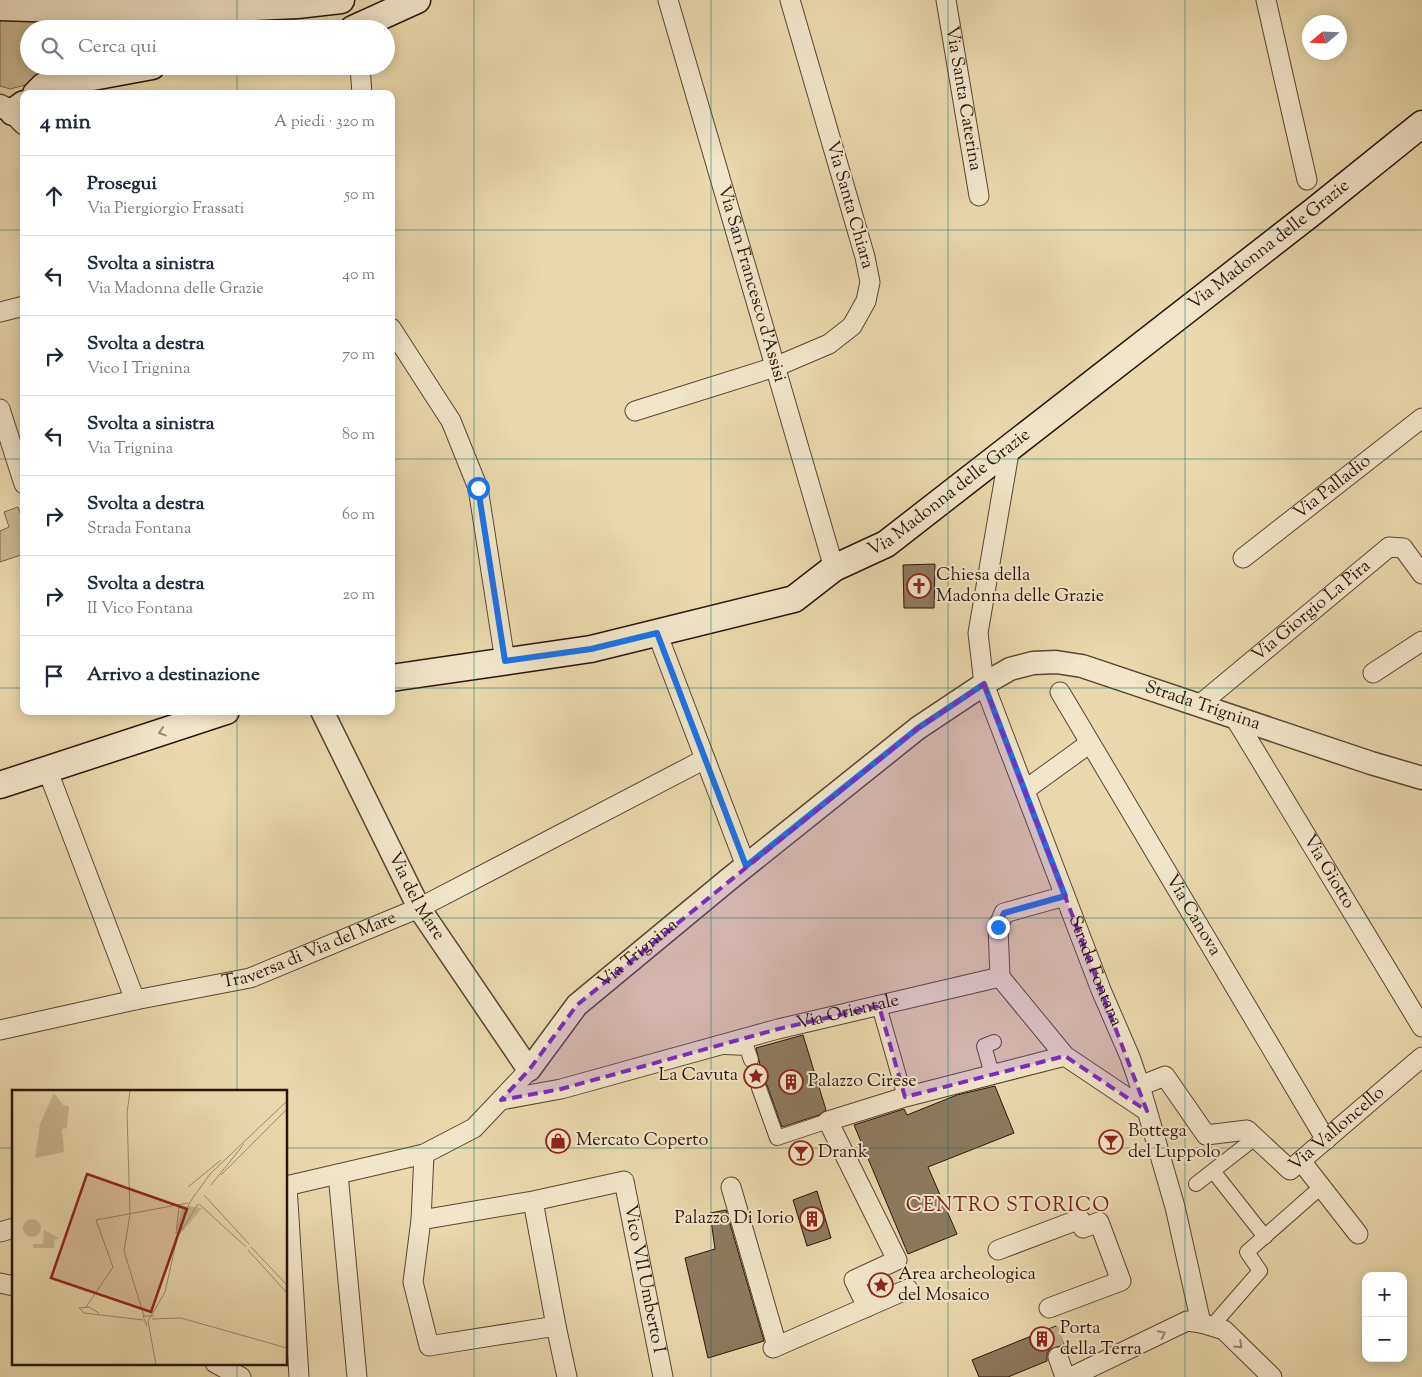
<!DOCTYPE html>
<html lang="it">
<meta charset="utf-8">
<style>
body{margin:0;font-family:"Sorts Mill Goudy",serif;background:#f6f6f7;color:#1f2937}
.controls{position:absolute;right:15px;bottom:15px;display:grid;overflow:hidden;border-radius:10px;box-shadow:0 2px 12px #0003}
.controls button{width:45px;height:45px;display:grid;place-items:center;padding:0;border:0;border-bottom:1px solid #e0e1e3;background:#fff;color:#1f2937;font:25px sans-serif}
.compass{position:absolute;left:1302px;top:15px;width:45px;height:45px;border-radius:50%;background:#fff;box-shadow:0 2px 12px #0003;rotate:251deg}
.stop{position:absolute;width:15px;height:15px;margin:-11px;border:4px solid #1a73e8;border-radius:50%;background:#fff}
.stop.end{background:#1a73e8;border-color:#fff;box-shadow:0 1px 5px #0008}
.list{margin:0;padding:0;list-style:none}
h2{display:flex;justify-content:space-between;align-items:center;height:65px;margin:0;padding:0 20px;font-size:21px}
h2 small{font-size:16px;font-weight:400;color:#747a83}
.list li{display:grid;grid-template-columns:32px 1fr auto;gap:15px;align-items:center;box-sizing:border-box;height:80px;padding:0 20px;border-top:1px solid #e0e1e3}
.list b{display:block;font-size:19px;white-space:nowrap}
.list p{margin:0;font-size:16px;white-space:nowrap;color:#747a83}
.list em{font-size:16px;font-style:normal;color:#747a83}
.icon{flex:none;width:28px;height:28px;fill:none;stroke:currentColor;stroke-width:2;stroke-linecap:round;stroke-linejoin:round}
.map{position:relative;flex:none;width:1422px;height:1377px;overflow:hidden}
.search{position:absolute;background:#fff;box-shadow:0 2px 12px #0003;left:20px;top:20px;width:375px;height:55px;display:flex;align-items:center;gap:12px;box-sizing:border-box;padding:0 18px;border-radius:28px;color:#747a83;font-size:19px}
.panel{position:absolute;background:#fff;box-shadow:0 2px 12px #0003;left:20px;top:90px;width:375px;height:625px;border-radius:10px}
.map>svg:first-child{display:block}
.green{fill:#c8b890;stroke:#78664d}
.building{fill:#8d7b5e;stroke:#29150a}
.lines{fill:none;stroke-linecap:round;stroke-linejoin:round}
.minor-tunnel{stroke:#c3b28c;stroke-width:19;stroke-dasharray:19 9;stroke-linecap:butt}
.pedestrian-casing{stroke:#594632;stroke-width:16}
.minor-casing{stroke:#594632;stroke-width:21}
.tertiary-casing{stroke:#594632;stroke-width:25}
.secondary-casing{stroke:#29150a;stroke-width:29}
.pedestrian{stroke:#f1e6c9;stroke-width:14}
.minor{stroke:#f1e6c9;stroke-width:19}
.tertiary{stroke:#f1e6c9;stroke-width:22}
.secondary{stroke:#f1e6c9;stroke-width:26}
.oneway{stroke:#978873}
.route{stroke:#1a73e8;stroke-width:6}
.marked{fill:#7b2cbf;fill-opacity:0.2;stroke:#7b2cbf;stroke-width:4;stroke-dasharray:10 6;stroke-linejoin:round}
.grid{fill:none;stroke:#0f766e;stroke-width:1;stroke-opacity:0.55}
.labels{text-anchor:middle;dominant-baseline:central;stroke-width:4;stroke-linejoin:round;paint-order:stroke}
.street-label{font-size:18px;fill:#29150a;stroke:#f1e6c9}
.poi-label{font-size:18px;fill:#29150a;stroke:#f1e6c9;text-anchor:start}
.quarter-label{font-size:20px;letter-spacing:1px;fill:#7a1f14;stroke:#f1e6c9}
.inset-road{fill:none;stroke:#9c8b6b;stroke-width:1}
.view{fill:#8f2418;fill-opacity:0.15;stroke:#8f2418;stroke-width:2.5}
.inset-edge{fill:none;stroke:#29150a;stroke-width:2.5}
</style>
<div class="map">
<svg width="1422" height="1377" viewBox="0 0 1422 1377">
<rect width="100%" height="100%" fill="#e9d9ac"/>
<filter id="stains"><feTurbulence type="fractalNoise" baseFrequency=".004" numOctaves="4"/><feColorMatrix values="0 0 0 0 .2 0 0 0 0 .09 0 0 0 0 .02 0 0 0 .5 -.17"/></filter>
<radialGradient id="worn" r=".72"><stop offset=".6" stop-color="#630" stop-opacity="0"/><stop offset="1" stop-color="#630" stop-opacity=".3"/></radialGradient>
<g class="green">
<path d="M0,0H297L296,29H29V66H122L33,83L10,89L0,86Z"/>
<path d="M18,507L24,524V561L21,555L0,562V531L9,527L4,512Z"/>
</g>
<g class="building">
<path d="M935,564L934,608H904L903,565Z"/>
<path d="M803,1035L826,1110L819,1115L782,1127L767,1085L764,1081L756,1048Z"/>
<path d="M995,1086L1014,1133L928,1167L957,1234L908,1254L854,1125L904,1109L907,1115L957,1095Z"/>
<path d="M817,1191L831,1238L807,1246L793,1200Z"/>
<path d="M726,1210L764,1341L708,1358L685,1258L715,1249L710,1213Z"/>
<path d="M1056,1326L1066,1349L1060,1346L1054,1347L1049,1350L1047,1354V1361L1008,1377H979L972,1360Z"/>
</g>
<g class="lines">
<path class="minor-tunnel" d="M1049,1329L1058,1357"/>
<g class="pedestrian-casing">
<g id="pedestrian">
<path d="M879,1006L905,1097"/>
<path d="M725,1047L747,1048L751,1060"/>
<path d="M992,1074L984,1046L994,1042"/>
<path d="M759,1088L777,1138L828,1121"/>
<path d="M1213,1171L1265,1237"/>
<path d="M1196,1184L1255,1138"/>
<path d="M1212,1326L1260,1271L1247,1252L1321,1187"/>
</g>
</g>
<g class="minor-casing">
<g id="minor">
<path id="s1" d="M668,0L834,568"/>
<path id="s2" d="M946,0L979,196"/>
<path d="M1266,0L1307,180"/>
<path d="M360,66L362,94"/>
<path d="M0,312L24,306"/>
<path d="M391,328L451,421L478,488L505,661"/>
<path d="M0,409L24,484"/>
<path d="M635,411L775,367L829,344L852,326L866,301L870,282L865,257L790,0"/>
<path id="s3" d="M1010,447L978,633L984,684L1101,990L1130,1057L1140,1086L1175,1207L1201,1323"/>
<path id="s4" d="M1243,558L1422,418"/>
<path d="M657,633L746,866"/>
<path d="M1373,673L1422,641"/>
<path id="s5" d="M1060,692L1326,1140"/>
<path id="s6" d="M1198,706L1389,547L1403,548L1422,574"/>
<path id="s7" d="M1235,718L1422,1027"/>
<path d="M47,769L135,1000"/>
<path d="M1025,790L1090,743"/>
<path d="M1000,977L998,927L1004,913L1065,896"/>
<path id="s8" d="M0,1030L135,1000L250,978L419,908L705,759"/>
<path id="s9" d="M1140,1086L1165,1076L1206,1135L1247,1130L1290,1170L1422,1057"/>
<path id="s10" d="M501,1100L561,1089L778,1029L1000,977L1065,1056L1147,1111"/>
<path d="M1301,1161L1358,1234"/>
<path d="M338,1174L357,1377"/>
<path d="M286,1186L424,1154L474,1128L529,1070"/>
<path d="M287,1186L299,1377"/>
<path d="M731,1187L777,1346"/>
<path id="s11" d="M533,1201L556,1326L429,1346L413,1282L421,1220L533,1201L624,1181L663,1377"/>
<path d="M421,1220L424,1154"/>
<path d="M0,1232L14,1228"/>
<path d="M998,1250L1080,1219L1083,1228L1099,1222L1121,1281L1049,1308"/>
<path d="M0,1283L14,1286"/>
<path d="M867,1307L854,1280L897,1260L828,1121L905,1097L1065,1056"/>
<path d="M556,1326L567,1377"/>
<path d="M773,1348L908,1289"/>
<path d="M1058,1357L1065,1377"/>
<path d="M215,1363L241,1377"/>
<path d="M1071,1377L1187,1321L1201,1323L1224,1330L1272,1377"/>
</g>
</g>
<g class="tertiary-casing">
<g id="tertiary">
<path d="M0,106L13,112L24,123"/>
<path id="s12" d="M322,711L419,908L529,1070L577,1005L728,880L918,728L984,684L1010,669L1033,663L1056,662L1082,666L1371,763L1422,778"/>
</g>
</g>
<g class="secondary-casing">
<g id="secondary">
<path d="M0,7L149,12L297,5L341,0"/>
<path d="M353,29L417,0"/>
<path d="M36,94L44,86L152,66"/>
<path d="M13,112L24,104"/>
<path id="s13" d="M391,678L591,649L794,599L834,568L886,544L1314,211L1422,124"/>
<path d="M0,785L226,711"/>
</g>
</g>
<use href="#pedestrian" class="pedestrian"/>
<use href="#minor" class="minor"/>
<use href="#tertiary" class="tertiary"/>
<use href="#secondary" class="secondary"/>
</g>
<defs><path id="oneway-chevron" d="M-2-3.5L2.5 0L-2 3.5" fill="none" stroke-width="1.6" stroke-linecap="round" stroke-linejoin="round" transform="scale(1.25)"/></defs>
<g class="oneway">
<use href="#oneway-chevron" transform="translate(162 732) rotate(162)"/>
<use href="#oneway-chevron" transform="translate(1162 1334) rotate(-26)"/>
<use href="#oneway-chevron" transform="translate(1239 1345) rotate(44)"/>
</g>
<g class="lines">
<path class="route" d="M478,488L505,661L591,649L657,633L746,866L918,728L984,684L1065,896L1004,913L998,927"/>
</g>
<path class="marked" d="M984,684L1147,1111L1065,1056L905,1097L879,1006L778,1029L561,1089L501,1100L529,1070L577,1005L918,728Z"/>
<path class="grid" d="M237,0V29M474,0V1377M711,0V1377M948,0V1377M1185,0V1377M237,66V94M0,230H24M391,230H1422M0,459H24M391,459H1422M0,688H24M391,688H1422M237,711V1091M0,918H1422M0,1148H14M286,1148H1422M237,1363V1377"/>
<defs>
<g id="church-ring" transform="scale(1.25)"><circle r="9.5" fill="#f1e6c9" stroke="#8f2418" stroke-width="1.5"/><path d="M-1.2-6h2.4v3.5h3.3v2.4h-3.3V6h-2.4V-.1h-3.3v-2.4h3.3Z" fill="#8f2418"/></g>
<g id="sight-ring" transform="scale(1.25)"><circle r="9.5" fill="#f1e6c9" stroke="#8f2418" stroke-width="1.5"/><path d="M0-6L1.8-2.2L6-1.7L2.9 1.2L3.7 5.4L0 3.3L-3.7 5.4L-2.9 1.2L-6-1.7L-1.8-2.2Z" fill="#8f2418"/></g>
<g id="building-ring" transform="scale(1.25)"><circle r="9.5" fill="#f1e6c9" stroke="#8f2418" stroke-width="1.5"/><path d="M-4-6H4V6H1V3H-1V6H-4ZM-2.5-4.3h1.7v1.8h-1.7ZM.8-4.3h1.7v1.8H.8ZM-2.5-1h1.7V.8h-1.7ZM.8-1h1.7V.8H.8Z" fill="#8f2418"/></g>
<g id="shop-ring" transform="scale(1.25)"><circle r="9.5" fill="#f1e6c9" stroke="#8f2418" stroke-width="1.5"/><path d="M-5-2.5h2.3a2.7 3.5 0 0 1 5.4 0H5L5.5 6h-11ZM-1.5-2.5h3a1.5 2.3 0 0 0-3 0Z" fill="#8f2418"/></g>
<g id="bar-ring" transform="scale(1.25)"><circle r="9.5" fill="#f1e6c9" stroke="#8f2418" stroke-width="1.5"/><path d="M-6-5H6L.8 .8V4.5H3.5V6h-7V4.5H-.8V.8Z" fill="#8f2418"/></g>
</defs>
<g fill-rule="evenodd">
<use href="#church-ring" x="919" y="586"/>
<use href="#sight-ring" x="756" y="1076"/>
<use href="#building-ring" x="791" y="1082"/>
<use href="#shop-ring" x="558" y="1141"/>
<use href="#bar-ring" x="1111" y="1142"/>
<use href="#bar-ring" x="801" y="1153"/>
<use href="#building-ring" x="812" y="1219"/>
<use href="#sight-ring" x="881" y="1285"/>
<use href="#building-ring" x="1042" y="1339"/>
</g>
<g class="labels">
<g class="street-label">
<text stroke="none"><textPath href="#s2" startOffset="100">Via Santa Caterina</textPath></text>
<text transform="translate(849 205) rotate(74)">Via Santa Chiara</text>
<text stroke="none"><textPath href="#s13" startOffset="1005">Via Madonna delle Grazie</textPath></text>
<text stroke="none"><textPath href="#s1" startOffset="296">Via San Francesco d'Assisi</textPath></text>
<text stroke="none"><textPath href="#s4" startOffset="114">Via Palladio</textPath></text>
<text stroke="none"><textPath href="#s13" startOffset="600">Via Madonna delle Grazie</textPath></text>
<text stroke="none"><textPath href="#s6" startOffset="148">Via Giorgio La Pira</textPath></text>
<text stroke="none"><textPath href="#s12" startOffset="1245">Strada Trignina</textPath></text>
<text stroke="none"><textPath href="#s7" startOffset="180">Via Giotto</textPath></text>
<text stroke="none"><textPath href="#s12" startOffset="208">Via del Mare</textPath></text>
<text stroke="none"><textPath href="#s5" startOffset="260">Via Canova</textPath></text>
<text stroke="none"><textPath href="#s8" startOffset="320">Traversa di Via del Mare</textPath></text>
<text stroke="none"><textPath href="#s12" startOffset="576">Via Trignina</textPath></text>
<text stroke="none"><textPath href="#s3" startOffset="548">Strada Fontana</textPath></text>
<text stroke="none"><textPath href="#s10" startOffset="358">Via Orientale</textPath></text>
<text stroke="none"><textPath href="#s9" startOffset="261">Via Valloncello</textPath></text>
<text stroke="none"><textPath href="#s11" startOffset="691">Vico VII Umberto I</textPath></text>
</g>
<g class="poi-label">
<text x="936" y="576">Chiesa della<tspan x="936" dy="21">Madonna delle Grazie</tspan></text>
<text x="738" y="1076" text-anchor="end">La Cavuta</text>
<text x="808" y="1082">Palazzo Cirese</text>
<text x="1128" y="1132">Bottega<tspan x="1128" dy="21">del Luppolo</tspan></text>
<text x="576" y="1141">Mercato Coperto</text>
<text x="818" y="1153">Drank</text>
<text x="794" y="1219" text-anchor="end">Palazzo Di Iorio</text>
<text x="898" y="1275">Area archeologica<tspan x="898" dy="21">del Mosaico</tspan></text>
<text x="1060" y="1329">Porta<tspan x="1060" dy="21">della Terra</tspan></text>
</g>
<g class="quarter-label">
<text x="1008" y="1206">CENTRO STORICO</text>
</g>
</g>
<g transform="translate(12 1090)">
<rect width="275" height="275" fill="#e9d9ac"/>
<path d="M42,3L51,15L57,16L55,38L50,39L52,62L23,68L28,34ZM170,115L190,118L171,141L165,139ZM11 138a9 9 0 1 1 18 0a9 9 0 1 1-18 0ZM32,140L47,148L42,150V158H21V154H31Z" fill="#c8b890"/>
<path class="inset-road" d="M118,1L115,23L118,124L112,161L132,226M209,85L275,19M199,95L232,54M176,97L209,70M192,105L237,154M187,114L234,157M168,143L186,114M164,144L167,117M239,157L275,195M236,160L275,203M74,217L101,177L84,130L176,113M87,223L77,217L67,218L72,223L131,230M140,229L169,228L275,258M135,236L131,226H142M144,275L136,231L153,202L167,140L178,112L198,84L275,11"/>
<path class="view" d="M75,84L175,119L139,222L39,188Z"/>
<rect width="275" height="275" class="inset-edge"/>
</g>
<rect width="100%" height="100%" filter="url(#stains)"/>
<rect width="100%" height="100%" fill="url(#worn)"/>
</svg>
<div class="controls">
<button>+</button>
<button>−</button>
</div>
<svg class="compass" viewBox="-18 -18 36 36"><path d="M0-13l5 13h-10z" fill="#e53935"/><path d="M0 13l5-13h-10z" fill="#747a83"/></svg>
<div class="stop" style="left:478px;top:488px"></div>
<div class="stop end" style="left:998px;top:927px"></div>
<div class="search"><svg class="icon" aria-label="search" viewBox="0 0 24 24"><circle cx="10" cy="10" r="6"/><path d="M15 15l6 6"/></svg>Cerca qui</div>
<section class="panel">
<h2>4 min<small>A piedi · 320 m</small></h2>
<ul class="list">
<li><svg class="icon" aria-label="ahead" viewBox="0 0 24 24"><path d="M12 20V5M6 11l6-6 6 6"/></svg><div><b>Prosegui</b><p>Via Piergiorgio Frassati</p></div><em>50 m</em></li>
<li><svg class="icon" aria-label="left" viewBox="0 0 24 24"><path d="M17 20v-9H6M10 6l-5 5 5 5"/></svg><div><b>Svolta a sinistra</b><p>Via Madonna delle Grazie</p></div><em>40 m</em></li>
<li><svg class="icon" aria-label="right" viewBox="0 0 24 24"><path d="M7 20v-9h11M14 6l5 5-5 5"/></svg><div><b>Svolta a destra</b><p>Vico I Trignina</p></div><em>70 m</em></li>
<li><svg class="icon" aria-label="left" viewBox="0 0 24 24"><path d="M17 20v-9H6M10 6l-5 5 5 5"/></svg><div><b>Svolta a sinistra</b><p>Via Trignina</p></div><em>80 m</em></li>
<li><svg class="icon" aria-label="right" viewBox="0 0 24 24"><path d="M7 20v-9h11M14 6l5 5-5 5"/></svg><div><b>Svolta a destra</b><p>Strada Fontana</p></div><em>60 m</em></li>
<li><svg class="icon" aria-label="right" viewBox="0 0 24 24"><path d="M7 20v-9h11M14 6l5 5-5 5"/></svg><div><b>Svolta a destra</b><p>II Vico Fontana</p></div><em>20 m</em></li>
<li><svg class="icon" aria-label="arrive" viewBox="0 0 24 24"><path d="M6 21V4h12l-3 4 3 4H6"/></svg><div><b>Arrivo a destinazione</b></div></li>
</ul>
</section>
</div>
